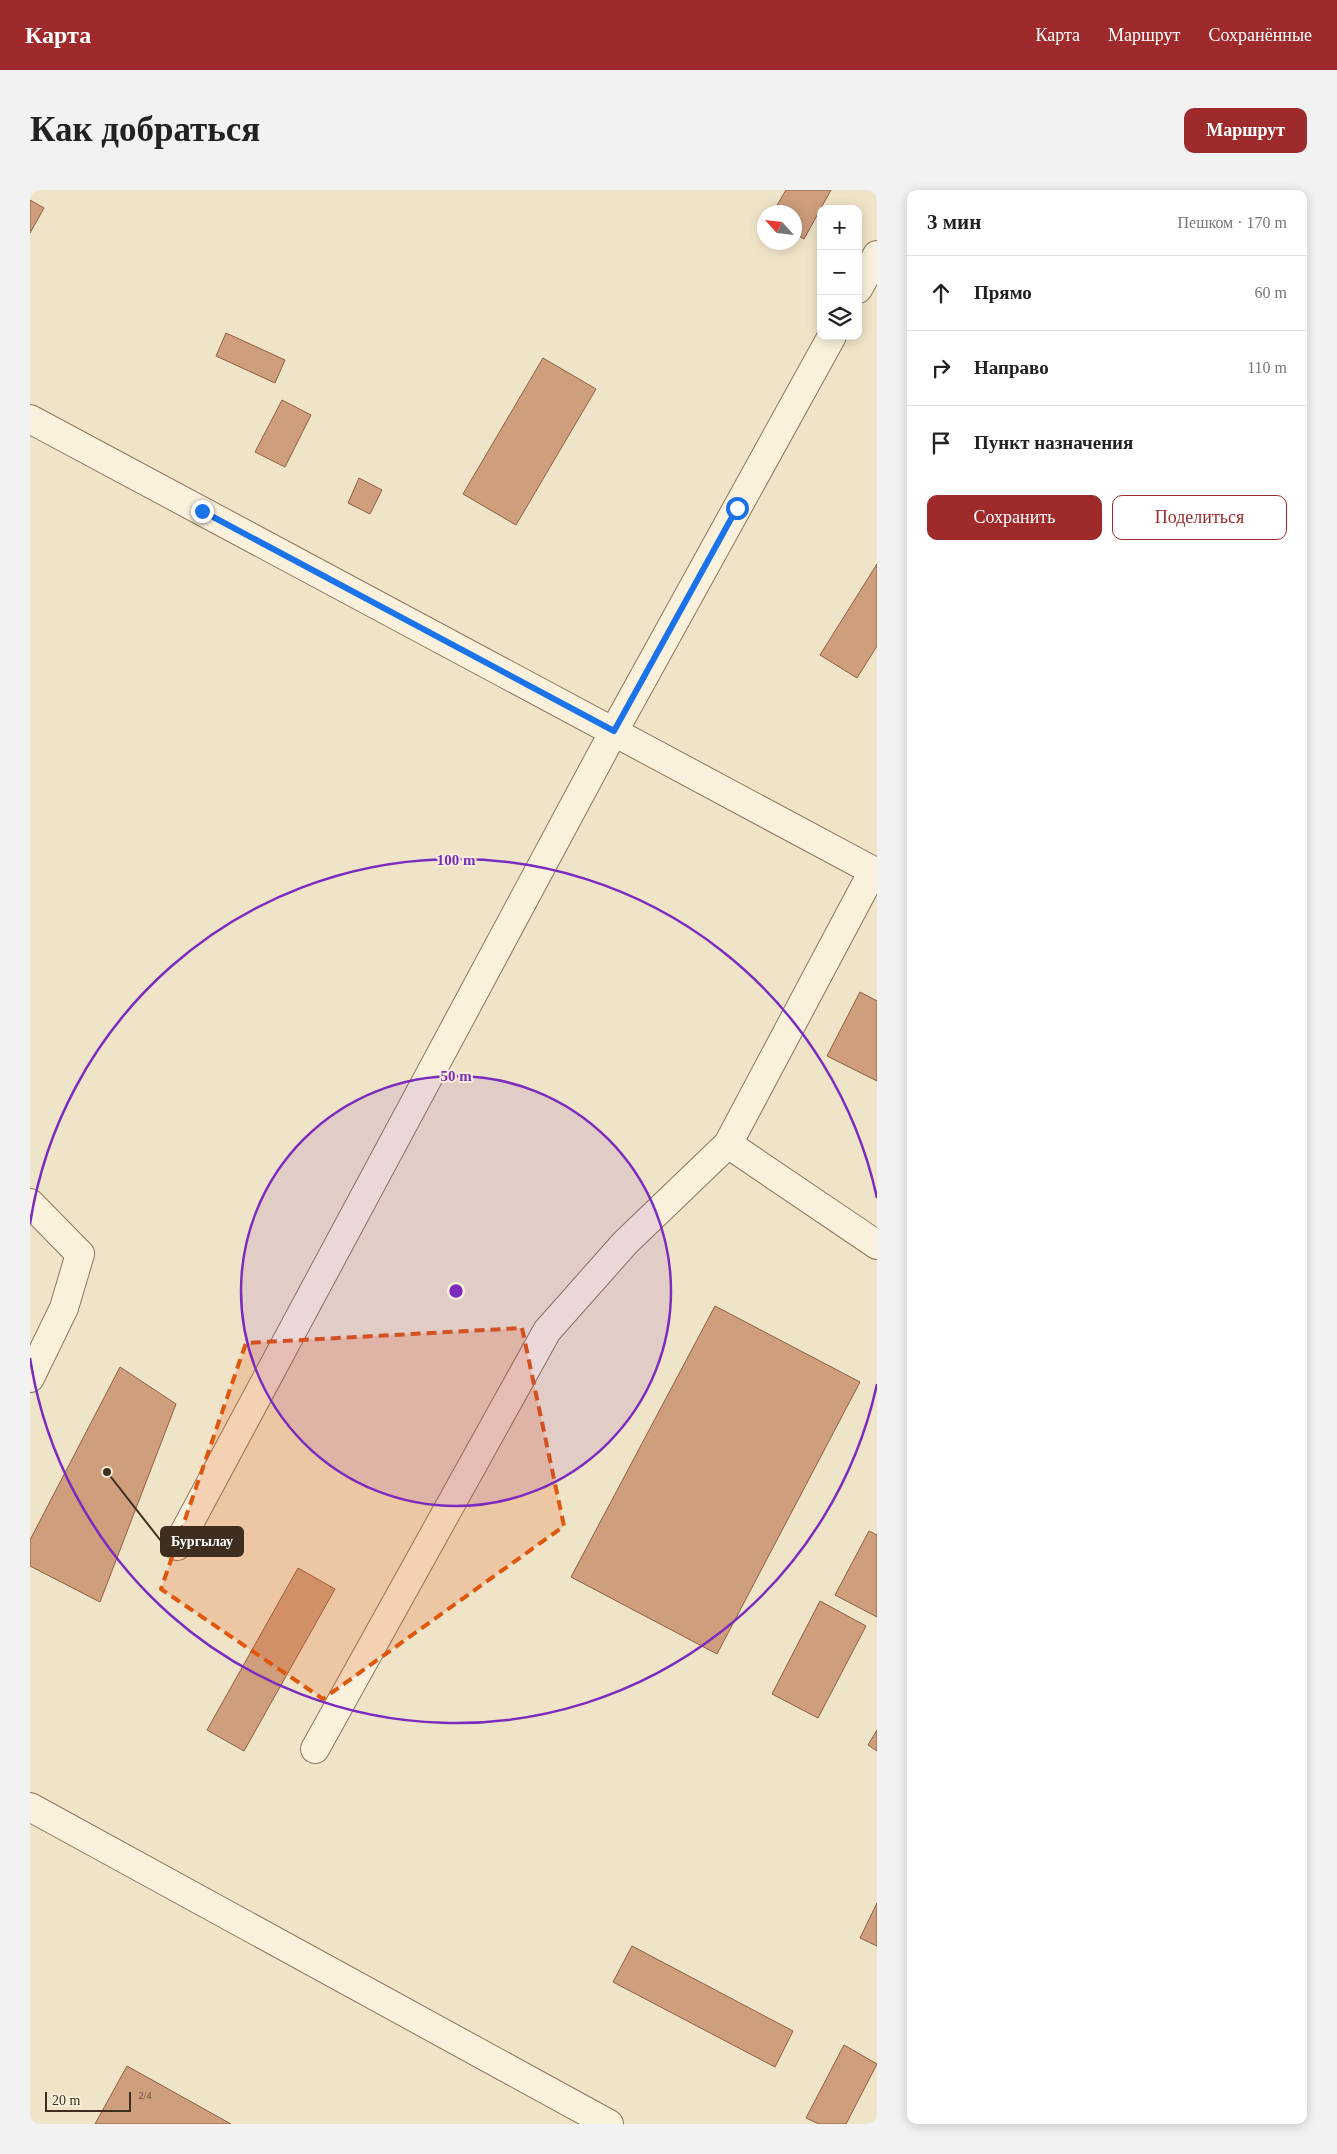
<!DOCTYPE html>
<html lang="ru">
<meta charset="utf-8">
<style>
body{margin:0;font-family:"Times New Roman",serif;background:#f2f2f2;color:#222}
.controls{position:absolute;right:15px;top:15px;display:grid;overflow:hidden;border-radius:10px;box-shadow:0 2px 12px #0003}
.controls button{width:45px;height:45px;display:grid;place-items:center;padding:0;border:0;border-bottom:1px solid #e0e0e0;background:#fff;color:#222;font:25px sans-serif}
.compass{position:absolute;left:727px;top:15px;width:45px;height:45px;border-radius:50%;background:#fff;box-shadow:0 2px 12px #0003;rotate:297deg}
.scale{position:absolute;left:15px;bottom:12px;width:86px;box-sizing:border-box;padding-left:5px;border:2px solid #3d2e20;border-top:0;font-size:14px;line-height:18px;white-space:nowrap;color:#3d2e20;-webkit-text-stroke:4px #f7eed8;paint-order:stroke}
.stop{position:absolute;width:15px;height:15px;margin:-11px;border:4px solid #1a73e8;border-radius:50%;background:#fff}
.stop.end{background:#1a73e8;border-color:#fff;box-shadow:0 1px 5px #0008}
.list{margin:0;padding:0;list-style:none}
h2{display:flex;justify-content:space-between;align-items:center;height:65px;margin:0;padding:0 20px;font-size:21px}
h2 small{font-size:16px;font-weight:400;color:#767676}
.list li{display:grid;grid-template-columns:32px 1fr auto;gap:15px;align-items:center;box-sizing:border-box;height:75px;padding:0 20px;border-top:1px solid #e0e0e0}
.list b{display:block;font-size:19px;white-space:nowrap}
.list em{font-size:16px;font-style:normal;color:#767676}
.actions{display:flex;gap:10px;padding:15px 20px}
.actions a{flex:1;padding:11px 0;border:1px solid #9e2a2b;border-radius:10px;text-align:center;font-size:18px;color:#9e2a2b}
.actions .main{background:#9e2a2b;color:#fff}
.icon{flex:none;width:28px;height:28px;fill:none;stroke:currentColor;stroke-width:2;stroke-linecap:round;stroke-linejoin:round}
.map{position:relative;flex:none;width:847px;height:1934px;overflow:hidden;border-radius:10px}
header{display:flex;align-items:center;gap:30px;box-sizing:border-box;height:70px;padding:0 25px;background:#9e2a2b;color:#fff}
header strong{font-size:24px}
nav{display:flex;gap:28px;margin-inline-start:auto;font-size:18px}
.intro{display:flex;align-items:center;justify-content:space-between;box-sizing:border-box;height:120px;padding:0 30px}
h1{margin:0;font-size:35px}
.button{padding:12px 22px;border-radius:10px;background:#9e2a2b;color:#fff;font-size:18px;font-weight:700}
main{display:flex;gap:30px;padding:0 30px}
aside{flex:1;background:#fff;border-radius:10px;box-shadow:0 2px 12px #0003}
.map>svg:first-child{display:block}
.building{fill:#cf9f7d;stroke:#8d5f41}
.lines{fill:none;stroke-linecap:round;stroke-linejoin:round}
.minor-casing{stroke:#8d765c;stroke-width:30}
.minor{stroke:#faf1dc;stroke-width:28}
.route{stroke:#1a73e8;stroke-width:6}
.marked{fill:#df570d;fill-opacity:0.2;stroke:#df570d;stroke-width:4;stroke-dasharray:10 6;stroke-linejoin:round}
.ring{fill:none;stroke:#7b2cbf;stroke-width:2.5}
.labels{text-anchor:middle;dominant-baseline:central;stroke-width:4;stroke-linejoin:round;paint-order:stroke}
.number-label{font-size:10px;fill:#624a37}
.centre{fill:#7b2cbf;stroke:#f7eed8;stroke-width:2.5}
.ring-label{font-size:15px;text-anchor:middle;font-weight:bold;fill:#7b2cbf;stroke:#f7eed8;stroke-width:4;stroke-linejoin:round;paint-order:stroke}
.leader{fill:none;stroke:#3d2e20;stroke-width:2}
.callout-dot{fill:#3d2e20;stroke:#f7eed8;stroke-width:2}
.callout{fill:#3d2e20;stroke:#3d2e20;stroke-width:2}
.callout-label{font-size:14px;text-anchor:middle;font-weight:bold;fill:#fff}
</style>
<header>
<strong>Карта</strong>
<nav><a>Карта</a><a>Маршрут</a><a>Сохранённые</a></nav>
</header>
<div class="intro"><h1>Как добраться</h1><a class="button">Маршрут</a></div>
<main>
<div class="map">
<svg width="847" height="1934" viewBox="0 0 847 1934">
<rect width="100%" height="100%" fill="#f0e4c8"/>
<g class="building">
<path d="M756,0H801L774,49L764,43V22H743Z"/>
<path d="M0,10L14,18L0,43Z"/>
<path d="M196,143L255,170L245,193L186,166Z"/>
<path d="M513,168L566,199L486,335L433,304Z"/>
<path d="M252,210L281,225L255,277L225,262Z"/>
<path d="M329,288L352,300L340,324L318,313Z"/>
<path d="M847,374V456L827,488L790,465Z"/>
<path d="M830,802L847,811V891L797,866Z"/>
<path d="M685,1116L830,1192L687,1464L541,1387Z"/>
<path d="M90,1177L146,1214L70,1412L0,1376V1350Z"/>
<path d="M839,1341L847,1345V1427L805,1405Z"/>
<path d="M268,1378L305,1399L214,1561L177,1540Z"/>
<path d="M790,1411L836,1436L788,1528L742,1504Z"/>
<path d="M847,1540V1561L838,1555Z"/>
<path d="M847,1713V1756L830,1748Z"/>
<path d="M602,1756L763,1841L745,1877L583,1792Z"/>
<path d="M814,1855L847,1874L816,1934H789L776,1928Z"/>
<path d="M97,1876L201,1934H65Z"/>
</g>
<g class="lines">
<g class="minor-casing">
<g id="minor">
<path d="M828,99L847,65"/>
<path d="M0,229L847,683"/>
<path d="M698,954L847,1055"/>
<path d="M0,1013L50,1064L34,1118L0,1188"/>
<path d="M147,1356L584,541L802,146"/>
<path d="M285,1559L517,1141L595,1053L698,954L843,681"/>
<path d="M0,1617L579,1934"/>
</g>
</g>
<use href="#minor" class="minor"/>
</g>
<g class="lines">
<path class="route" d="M172,321L584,541L707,318"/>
</g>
<path class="marked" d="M492,1138L534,1336L293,1509L131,1399L216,1153Z"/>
<circle cx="426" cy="1101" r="215" fill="#7b2cbf" fill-opacity=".12"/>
<g class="ring">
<circle cx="426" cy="1101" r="215"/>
<path d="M847 1194A431 431 0 0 1 0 1168M0 1034A431 431 0 0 1 847 1008"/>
</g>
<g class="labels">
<g class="number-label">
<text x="115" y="1905">2/4</text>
</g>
</g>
<circle cx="426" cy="1101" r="8" class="centre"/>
<g class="ring-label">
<text x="426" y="675">100 m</text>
<text x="426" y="891">50 m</text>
</g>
<path class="leader" d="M77 1282L131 1351"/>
<circle class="callout-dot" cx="77" cy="1282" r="5"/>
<rect class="callout" x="131" y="1337" width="82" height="29" rx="5"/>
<g class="callout-label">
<text x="172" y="1356">Бургылау</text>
</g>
</svg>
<div class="controls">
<button>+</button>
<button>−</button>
<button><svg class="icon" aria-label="layers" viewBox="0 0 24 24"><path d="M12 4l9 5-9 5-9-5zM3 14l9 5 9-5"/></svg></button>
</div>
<svg class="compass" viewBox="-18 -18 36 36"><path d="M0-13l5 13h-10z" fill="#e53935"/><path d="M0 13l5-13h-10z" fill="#767676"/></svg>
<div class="scale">20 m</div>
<div class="stop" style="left:707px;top:318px"></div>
<div class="stop end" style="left:172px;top:321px"></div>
</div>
<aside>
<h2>3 мин<small>Пешком · 170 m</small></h2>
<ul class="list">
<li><svg class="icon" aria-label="ahead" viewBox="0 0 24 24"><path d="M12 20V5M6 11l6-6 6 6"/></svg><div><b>Прямо</b></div><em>60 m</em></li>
<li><svg class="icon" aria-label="right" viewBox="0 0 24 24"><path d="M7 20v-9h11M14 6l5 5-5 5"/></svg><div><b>Направо</b></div><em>110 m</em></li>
<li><svg class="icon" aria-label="arrive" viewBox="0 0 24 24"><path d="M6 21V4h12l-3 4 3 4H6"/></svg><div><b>Пункт назначения</b></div></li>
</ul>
<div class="actions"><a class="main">Сохранить</a><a>Поделиться</a></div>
</aside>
</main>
